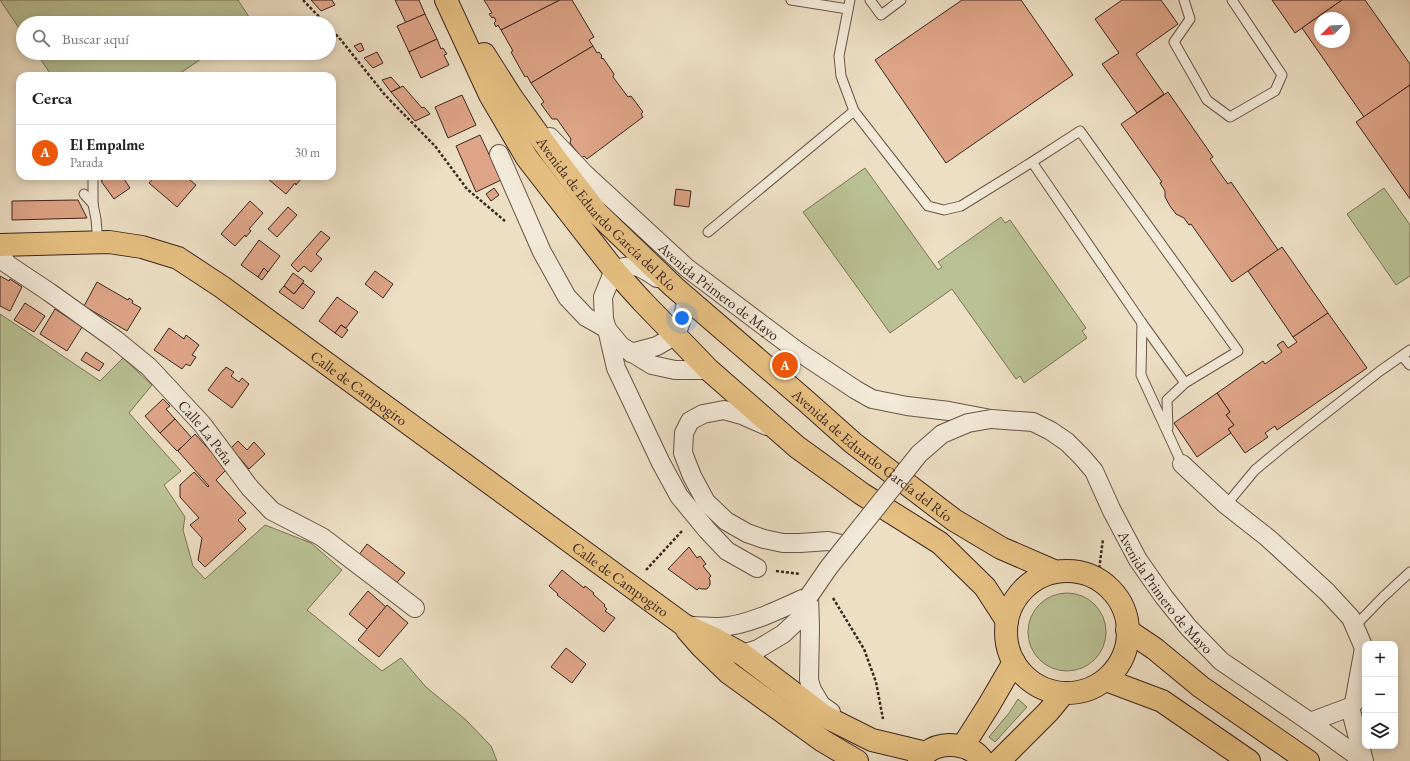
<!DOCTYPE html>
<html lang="es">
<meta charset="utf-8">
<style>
body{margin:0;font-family:"EB Garamond",serif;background:#f6f6f6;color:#222}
.controls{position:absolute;right:12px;bottom:12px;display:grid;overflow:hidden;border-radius:8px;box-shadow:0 2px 10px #0003}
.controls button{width:36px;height:36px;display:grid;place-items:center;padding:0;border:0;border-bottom:1px solid #e0e0e0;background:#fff;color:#222;font:20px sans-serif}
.compass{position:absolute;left:1314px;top:12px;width:36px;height:36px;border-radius:50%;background:#fff;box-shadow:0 2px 10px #0003;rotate:246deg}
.you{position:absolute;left:682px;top:318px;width:14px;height:14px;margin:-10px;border:3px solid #fff;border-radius:50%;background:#1a73e8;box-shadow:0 0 0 6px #1a73e833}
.badge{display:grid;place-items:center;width:26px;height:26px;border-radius:50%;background:#ea580c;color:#fff;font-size:13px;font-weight:700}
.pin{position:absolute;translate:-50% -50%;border:2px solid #fff;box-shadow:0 1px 4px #0006}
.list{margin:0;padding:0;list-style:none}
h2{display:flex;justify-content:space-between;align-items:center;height:52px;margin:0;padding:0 16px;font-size:17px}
h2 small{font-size:13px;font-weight:400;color:#767676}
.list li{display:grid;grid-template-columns:26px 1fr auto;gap:12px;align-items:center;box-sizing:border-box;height:56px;padding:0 16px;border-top:1px solid #e0e0e0}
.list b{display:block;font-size:15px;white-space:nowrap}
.list p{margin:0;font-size:13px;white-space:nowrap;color:#767676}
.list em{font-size:13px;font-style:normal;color:#767676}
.icon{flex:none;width:22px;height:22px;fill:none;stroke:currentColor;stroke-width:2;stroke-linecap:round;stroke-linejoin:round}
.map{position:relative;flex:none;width:1410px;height:761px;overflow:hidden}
.search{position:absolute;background:#fff;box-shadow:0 2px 10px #0003;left:16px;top:16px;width:320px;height:44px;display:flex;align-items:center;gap:10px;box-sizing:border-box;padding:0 14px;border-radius:22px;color:#767676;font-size:15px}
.panel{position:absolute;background:#fff;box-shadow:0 2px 10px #0003;left:16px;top:72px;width:320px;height:108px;border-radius:12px}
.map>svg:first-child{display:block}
.green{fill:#b9c194;stroke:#7b7358}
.building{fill:#dea487;stroke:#3d251d;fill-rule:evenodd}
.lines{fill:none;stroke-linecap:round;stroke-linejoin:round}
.lane-casing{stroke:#695447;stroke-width:11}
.street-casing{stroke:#695447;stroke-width:20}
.primary-casing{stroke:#3d251d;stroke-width:24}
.highway-casing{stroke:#3d251d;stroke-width:24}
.path{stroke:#3d251d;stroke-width:2.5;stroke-dasharray:3 2;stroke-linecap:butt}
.lane{stroke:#f3ead9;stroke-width:9}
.street{stroke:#f3ead9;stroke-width:18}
.primary{stroke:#e6c082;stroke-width:22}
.highway{stroke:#e6c082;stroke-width:22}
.street-bridge-casing{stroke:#695447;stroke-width:20;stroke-linecap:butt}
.street-bridge{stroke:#f3ead9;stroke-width:18}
.labels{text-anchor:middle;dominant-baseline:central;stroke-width:3;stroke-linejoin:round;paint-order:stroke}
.street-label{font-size:15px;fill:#3d251d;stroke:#f3ead9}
</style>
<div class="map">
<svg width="1410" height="761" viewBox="0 0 1410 761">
<rect width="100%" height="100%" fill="#eddfc4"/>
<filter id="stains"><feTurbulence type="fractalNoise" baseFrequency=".005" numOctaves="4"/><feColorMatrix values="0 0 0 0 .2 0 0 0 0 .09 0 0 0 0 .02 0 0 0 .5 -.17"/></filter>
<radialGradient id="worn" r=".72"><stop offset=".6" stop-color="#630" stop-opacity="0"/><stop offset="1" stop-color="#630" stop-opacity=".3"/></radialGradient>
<g class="green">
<path d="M0,0H238L253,23H23V34Z"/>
<path d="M36,53H210L176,76H52Z"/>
<path d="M865,168L938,270L942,267L938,262L1001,217L1005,223L1010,220L1086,328L1082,331L1087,338L1024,383L1020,376L1016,379L952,289L890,333L803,212Z"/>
<path d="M1384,188L1410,225V276L1396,285L1347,214Z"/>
<path d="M0,314L100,381L123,358L152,385L129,413L181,471L164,485L185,517L183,530L193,566L205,579L265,525L311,543L342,570L307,610L382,671L401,658L426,687L466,720L491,746L497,761H0Z"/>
<circle cx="1067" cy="632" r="39"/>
<path d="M1018,699L1027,707L995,742L989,737L1009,713Z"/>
</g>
<g class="building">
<path d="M311,0H332L335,5L321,11Z"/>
<path d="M395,0H419L425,14L406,23Z"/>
<path d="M484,0H560L501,30L498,25L496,27L494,23L496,21L494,17L492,18L489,14L492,13Z"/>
<path d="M560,0H572L594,37L589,40L593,46L531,83L527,76L525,77L511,52L513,51L501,30Z"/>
<path d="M962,0H1021L1073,75L946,163L875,60Z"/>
<path d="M1122,0H1161L1178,24L1136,54L1164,94L1137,113L1102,64L1119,53L1095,19Z"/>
<path d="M1272,0H1342L1295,33Z"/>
<path d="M1342,0H1365L1410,64V85L1364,117L1302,28ZM1320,18H1344V42H1320Z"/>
<path d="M425,14L437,39L409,52L397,26Z"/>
<path d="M437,39L441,49L443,48L447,54L444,55L449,65L421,78L409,52Z"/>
<path d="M361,43L364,50L359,52L354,46Z"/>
<path d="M593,46L597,53L599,52L602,56L601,57L602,59L603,58L614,74L613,77L628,97L631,96L643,112L641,114L643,117L587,159L584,156L582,158L570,143L571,139L557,119H552L541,104L544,102L531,83Z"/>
<path d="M377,52L383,63L373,68L364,58Z"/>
<path d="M391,77L400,87L391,92L382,80Z"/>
<path d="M1410,85V199L1356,122Z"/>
<path d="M403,86L422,108L424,107L430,114L415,121L391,92Z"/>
<path d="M1168,92L1213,157L1210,159L1228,184L1231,182L1278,250L1232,282L1191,224L1189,225L1184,218L1176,214L1170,206L1165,197V191L1160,183L1162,182L1121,124Z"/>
<path d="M462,95L476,125L448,138L435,107Z"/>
<path d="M480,135L501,180L476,192L456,146Z"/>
<path d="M109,176H122L130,188L114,199L101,181Z"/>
<path d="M155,176H185L196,185L177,207L149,183Z"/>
<path d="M271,176H301L299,178L301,179L296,185L295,183L286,194L268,179Z"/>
<path d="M494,188L499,195L491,201L486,194Z"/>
<path d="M676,189L691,191L689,207L674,205Z"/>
<path d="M78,200L87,218L12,220V201Z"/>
<path d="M250,201L263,213L249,229L251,231L246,237L245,235L235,246L221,234Z"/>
<path d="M288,207L297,215L277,237L268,229Z"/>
<path d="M321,231L330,238L316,254L322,259L311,272L304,266L298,272L291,265Z"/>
<path d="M259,240L280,256L268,272L264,268L258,277L241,265Z"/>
<path d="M1282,247L1328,313L1293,337L1248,271Z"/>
<path d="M264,268L268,272L262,280L258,277Z"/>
<path d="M375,271L393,284L383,298L365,284Z"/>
<path d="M293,273L304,281L294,294L284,286Z"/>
<path d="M0,276L9,281L10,279L22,287L10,311L0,306Z"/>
<path d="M97,282L128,300L129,298L133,301L132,303L141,308L127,331L84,306Z"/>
<path d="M303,283L315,292L303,309L279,292L284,286L294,294Z"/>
<path d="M337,297L358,312L346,328L341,325L335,333L319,321Z"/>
<path d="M25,303L45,316L34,332L14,320Z"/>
<path d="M55,309L82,327L67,351L40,334Z"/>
<path d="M1328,313L1367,368L1277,430L1275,426L1265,433L1268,437L1245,453L1228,429L1234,425L1226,415L1230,412L1217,393L1263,361L1265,364L1282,352L1277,345L1283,341L1288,348L1297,342L1293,337Z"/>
<path d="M341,325L348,330L342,338L335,333Z"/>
<path d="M169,328L184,339L186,335L199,345L192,355L196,357L190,366L186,364L182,369L154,350Z"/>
<path d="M86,352L104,364L99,371L81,360Z"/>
<path d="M226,367L234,372L231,376L239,382L242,378L249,384L232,408L208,390L223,370H224Z"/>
<path d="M1217,393L1230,412L1226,415L1234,425L1228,429L1231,433L1197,457L1174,423Z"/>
<path d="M163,399L170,406L166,409L175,419L160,433L145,416Z"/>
<path d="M175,419L192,438L177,451L160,433Z"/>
<path d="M195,434L227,469L216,480L246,513L238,520L246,529L205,567L198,560L202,538L190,525L199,518L180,497V485L194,472L208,487L209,486L178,451Z"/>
<path d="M238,441L247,450L254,442L265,454L249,469L231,448Z"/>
<path d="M367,544L405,573L393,587L356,559Z"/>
<path d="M689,547L697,558L700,556L706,564L703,566L711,576L709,578L710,581V585L707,589H702L699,588L697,590L668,569Z"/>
<path d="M562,570L584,588L585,586L594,593L593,594L605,605L604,606L607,609L605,611L615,618L604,632L557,595L558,594L549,586Z"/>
<path d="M368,591L386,607L367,629L349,614Z"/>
<path d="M387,605L408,623L379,657L358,640Z"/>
<path d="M566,648L586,664L572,683L551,667Z"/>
</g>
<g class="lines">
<g class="lane-casing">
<g id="lane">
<path d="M791,0L848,9"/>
<path d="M850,0L839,56L841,76L854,111L928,206L944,210L961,206L1032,162L1080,131L1238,351L1185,383L1142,323L1032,162"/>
<path d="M870,0L881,15L901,0"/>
<path d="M1184,0L1190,19L1174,42L1207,100L1230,117L1275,91L1282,75L1232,0"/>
<path d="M93,176V204"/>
<path d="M84,194L93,204L96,219L98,242"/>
<path d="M708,232L854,111"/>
<path d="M1142,323L1141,375L1182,464"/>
<path d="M1402,356L1410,365"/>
<path d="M1168,428L1167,400L1185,383"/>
<path d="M1226,505L1255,470L1284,446L1380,371L1410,350"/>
<path d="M1355,626L1382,598L1410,572"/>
</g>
</g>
<g class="street-casing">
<g id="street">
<path id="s1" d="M550,137L584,173L687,268L796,350L856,390L872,399L907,406L949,411L991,419L1033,422L1051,431L1067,442L1082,457L1094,471L1111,509L1138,560L1164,597L1188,627L1221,661L1310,722L1364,761"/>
<path d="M499,154L542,252L567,297L586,317L607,329L616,368L661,463L679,496L707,530L727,551L757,568"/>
<path id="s2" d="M0,252L7,264L49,292L116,340L149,367L202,424L250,488L272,511L322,537L415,608"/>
<path d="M657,278C640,267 635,262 614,270L603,297L604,319L607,329L621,346L652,365L675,370H709"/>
<path d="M631,353L657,346L676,335L683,316L687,299"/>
<path d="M767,426L742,415L724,410L703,414L690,421L684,433L683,453L692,476L706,502L726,521L747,533L764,539L783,543H800L828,541L846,545"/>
<path d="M1182,464L1226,505L1268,538L1327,592L1351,618L1364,648L1354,703L1350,707L1310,722"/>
<path d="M809,596L810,627L809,680L812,690L821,705L831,712"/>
<path d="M691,626C700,626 710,627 719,627C747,626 783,608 809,596"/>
<path d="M731,652L742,654L758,649L783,634L800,618L808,598"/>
<path d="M1350,707L1364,761"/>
</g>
</g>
<g class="primary-casing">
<g id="primary">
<path id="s3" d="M0,245L109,242L142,247L178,258L222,287L684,625L711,637L742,654L824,716L872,740L926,753"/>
<path d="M687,630L701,646L729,673L823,741L857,761"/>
<path d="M963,746L989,705L1014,662"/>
<path d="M919,761C921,759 923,755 926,753C942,740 971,743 983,761"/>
<path d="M999,761L1048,712L1063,694"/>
</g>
</g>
<g class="highway-casing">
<g id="highway">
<path d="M446,0L490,95L527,158L614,270L642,301L709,370L797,447L862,494L940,543L985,587L1007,621"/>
<path id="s4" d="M484,54L512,98L555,158L597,213L674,287L806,401L853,443L954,520L1001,548L1054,571"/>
<circle cx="1067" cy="632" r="61"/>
<path d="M1127,630L1155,649L1201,687L1308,761"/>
<path d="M1106,680L1162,701L1249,761"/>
</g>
</g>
<g class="path">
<path d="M303,0L325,23"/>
<path d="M329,27L341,40L385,95L435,146L467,189L505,221"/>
<path d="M646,570L682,531"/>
<path d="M776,571L800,574"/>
<path d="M1098,578L1103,539"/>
<path d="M833,598L864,649L876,682L883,719"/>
</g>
<use href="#lane" class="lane"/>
<use href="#street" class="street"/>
<use href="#primary" class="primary"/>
<use href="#highway" class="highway"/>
<g class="street-bridge-casing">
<path id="street-bridge" d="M809,596L829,567L919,454L942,434L968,423L991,419"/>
</g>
<use href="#street-bridge" class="street-bridge"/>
</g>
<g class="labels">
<g class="street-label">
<text stroke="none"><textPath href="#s4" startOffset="202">Avenida de Eduardo García del Río</textPath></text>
<text stroke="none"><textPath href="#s1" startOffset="229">Avenida Primero de Mayo</textPath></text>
<text stroke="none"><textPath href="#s3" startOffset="403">Calle de Campogiro</textPath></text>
<text stroke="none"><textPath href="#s2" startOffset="276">Calle La Peña</textPath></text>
<text stroke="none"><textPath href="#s4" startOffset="562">Avenida de Eduardo García del Río</textPath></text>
<text stroke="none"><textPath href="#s3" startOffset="727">Calle de Campogiro</textPath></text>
<text stroke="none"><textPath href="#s1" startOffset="800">Avenida Primero de Mayo</textPath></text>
</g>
</g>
<rect width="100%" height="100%" filter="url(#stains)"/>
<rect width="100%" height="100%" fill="url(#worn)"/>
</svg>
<div class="controls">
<button>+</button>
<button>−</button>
<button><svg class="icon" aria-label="layers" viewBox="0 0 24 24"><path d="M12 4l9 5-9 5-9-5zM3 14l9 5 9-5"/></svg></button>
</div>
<svg class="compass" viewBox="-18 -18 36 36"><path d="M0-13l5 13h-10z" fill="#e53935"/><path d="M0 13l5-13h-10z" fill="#767676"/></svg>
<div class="you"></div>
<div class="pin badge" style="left:785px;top:365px">A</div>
<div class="search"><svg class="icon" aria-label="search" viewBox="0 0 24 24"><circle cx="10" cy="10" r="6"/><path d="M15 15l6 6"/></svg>Buscar aquí</div>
<section class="panel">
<h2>Cerca<small></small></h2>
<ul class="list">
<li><span class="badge">A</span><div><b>El Empalme</b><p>Parada</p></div><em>30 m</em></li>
</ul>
</section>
</div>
